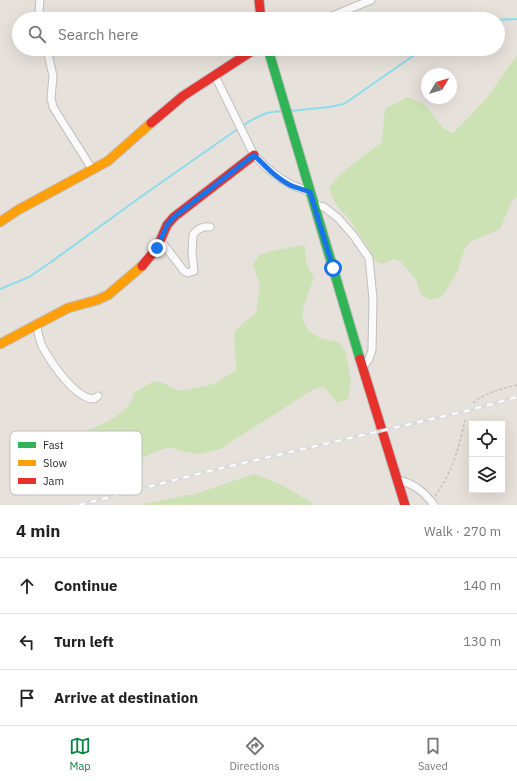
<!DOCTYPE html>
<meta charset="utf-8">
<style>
body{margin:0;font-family:"IBM Plex Sans",sans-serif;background:#f2f2f2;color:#222}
.controls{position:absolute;right:12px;bottom:12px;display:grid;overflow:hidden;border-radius:0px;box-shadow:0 4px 16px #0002}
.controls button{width:36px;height:36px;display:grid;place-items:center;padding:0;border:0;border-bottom:1px solid #e0e0e0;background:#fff;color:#222;font:20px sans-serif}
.compass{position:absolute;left:421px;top:68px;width:36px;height:36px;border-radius:50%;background:#fff;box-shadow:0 4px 16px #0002;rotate:52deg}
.stop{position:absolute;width:12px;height:12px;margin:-9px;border:3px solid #1a73e8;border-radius:50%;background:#fff}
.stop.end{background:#1a73e8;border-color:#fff;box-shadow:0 1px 4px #0008}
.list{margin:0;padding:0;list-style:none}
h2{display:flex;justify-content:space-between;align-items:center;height:52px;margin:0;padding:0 16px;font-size:17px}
h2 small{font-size:13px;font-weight:400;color:#767676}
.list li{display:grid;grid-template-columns:26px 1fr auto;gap:12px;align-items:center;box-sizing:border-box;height:56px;padding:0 16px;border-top:1px solid #e0e0e0}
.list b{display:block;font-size:15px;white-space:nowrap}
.list em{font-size:13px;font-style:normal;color:#767676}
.icon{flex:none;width:22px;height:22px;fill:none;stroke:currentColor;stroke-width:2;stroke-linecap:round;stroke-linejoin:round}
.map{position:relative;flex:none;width:517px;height:505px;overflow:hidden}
.search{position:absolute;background:#fff;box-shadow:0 4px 16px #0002;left:12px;right:12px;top:12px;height:44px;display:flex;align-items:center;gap:10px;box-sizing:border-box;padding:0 14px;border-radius:22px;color:#767676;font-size:15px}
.sheet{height:220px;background:#fff}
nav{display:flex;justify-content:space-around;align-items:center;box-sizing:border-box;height:56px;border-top:1px solid #e0e0e0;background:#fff;font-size:11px;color:#767676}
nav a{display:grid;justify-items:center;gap:2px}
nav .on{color:#0b8043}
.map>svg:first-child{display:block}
.green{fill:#cce2b4}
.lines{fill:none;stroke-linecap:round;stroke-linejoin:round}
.stream{stroke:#8ddceb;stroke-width:2}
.street-casing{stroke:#c0bebe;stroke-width:9}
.fast-casing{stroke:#c0bebe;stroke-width:11}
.slow-casing{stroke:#c0bebe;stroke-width:11}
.jam-casing{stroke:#c0bebe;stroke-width:11}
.path{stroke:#c3c2c1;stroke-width:1.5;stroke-dasharray:3 2;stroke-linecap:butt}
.street{stroke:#fbfafa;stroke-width:7}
.fast{stroke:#30b455;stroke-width:9}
.slow{stroke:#ff9f0a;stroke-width:9}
.jam{stroke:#e5322d;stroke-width:9}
.rail-casing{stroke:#dcdcde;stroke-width:3.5}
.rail{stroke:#fff;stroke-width:2;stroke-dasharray:6;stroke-linecap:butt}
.route{stroke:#1a73e8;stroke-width:5}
.key{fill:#fff;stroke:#bebebe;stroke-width:1}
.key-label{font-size:11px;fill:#282828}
</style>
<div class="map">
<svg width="517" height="505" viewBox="0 0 517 505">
<rect width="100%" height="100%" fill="#e7e1dc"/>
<g class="green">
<path d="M517,55V197L512,201L500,229L472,241L464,249L458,271L442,297L429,300L420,293L416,280L409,271L401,262L394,259L383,264L376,262L366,244L349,219L335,203L329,188C343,169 364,156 382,142L384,117L386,108L408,97L424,104L443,128L453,133L486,99Z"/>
<path d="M305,245L306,263L314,277C310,294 296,313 307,328C311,333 317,337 323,339C328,340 333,341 338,342L345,350L351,381L348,399L337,403L324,387L314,389L220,449L199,454L185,452L169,447L152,453L120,470L80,467L72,468L63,477L61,484L52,485L41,474L37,447C63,438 129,423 134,393L150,383L158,381L180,391L214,384L236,370L234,332L242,324L256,313L260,286L253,264L260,255L276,250Z"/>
<path d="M254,474L284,486L315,505H139L187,495H192Z"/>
</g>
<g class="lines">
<g class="stream">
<path d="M498,20L517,19"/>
<path d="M290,111L329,107L344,104L423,49"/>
<path d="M242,126C260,115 263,112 284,111"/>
<path d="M0,289L29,277L51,262L142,196L239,128"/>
</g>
<g class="street-casing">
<g id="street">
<path d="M40,0L39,12L40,19"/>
<path d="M325,19L371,0"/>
<path d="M47,49L53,76L51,98L53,107L92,169"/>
<path d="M215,76L254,155L266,167L280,178L292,185L310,192"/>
<path d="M314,205L324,207L338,218L353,235L369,258L373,299L372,350L369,359L363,367"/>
<path d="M161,241L184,271L188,273L194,271L192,253L193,235C197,229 203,226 210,227"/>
<path d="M36,324C38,331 39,339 42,346C50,361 75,399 94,399L98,396"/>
<path d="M397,480C414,483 424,492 434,505"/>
</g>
</g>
<g class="fast-casing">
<path id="fast" d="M268,49L360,359"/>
</g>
<g class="slow-casing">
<g id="slow">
<path d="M0,222L18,210L108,161L151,123"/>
<path d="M0,344L68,308L97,300L108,295L142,266"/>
</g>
</g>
<g class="jam-casing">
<g id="jam">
<path d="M259,0L261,19"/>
<path d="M151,123L183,96L255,49"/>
<path d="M142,266L157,248L167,225L174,217L254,155"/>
<path d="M360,359L405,505"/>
</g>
</g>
<g class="path">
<path d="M473,403C486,392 501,389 517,385"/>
<path d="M435,496C452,473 459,448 465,420"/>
</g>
<use href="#street" class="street"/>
<use href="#fast" class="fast"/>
<use href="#slow" class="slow"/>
<use href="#jam" class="jam"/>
<g class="rail-casing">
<path id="rail" d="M79,505L209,471L466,411L517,397"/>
</g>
<use href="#rail" class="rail"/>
</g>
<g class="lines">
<path class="route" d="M157,248L167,225L174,217L254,155C265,166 277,179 292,186C298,188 304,190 310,192L333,268"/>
</g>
<rect x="10" y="431" width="132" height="64" rx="6" class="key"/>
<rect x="18" y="442" width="18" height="6" fill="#30b455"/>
<rect x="18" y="460" width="18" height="6" fill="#ff9f0a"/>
<rect x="18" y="478" width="18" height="6" fill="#e5322d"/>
<g class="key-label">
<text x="43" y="449">Fast</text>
<text x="43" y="467">Slow</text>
<text x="43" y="485">Jam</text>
</g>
</svg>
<div class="controls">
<button><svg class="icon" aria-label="locate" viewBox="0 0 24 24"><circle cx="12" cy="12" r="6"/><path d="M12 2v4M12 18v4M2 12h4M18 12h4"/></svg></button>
<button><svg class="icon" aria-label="layers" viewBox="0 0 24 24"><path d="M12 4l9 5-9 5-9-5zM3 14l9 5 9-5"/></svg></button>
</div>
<svg class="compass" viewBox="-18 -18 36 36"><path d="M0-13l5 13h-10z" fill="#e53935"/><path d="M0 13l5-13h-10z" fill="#767676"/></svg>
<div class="stop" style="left:333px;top:268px"></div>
<div class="stop end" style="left:157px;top:248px"></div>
<div class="search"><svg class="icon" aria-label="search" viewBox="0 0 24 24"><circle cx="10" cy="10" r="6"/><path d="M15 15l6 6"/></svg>Search here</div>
</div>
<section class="sheet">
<h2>4 min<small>Walk · 270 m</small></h2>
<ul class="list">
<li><svg class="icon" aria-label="ahead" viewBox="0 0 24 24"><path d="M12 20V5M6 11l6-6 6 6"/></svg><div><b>Continue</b></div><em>140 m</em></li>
<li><svg class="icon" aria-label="left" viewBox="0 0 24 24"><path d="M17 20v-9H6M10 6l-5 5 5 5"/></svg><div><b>Turn left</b></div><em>130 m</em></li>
<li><svg class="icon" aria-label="arrive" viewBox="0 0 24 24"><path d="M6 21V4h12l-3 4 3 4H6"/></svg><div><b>Arrive at destination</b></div></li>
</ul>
</section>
<nav>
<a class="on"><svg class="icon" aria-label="map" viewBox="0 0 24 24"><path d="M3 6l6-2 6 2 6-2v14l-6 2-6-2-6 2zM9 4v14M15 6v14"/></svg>Map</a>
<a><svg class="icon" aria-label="directions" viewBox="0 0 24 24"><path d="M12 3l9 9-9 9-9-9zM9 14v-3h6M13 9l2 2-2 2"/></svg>Directions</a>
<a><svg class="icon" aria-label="saved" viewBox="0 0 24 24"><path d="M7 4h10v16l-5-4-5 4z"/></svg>Saved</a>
</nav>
